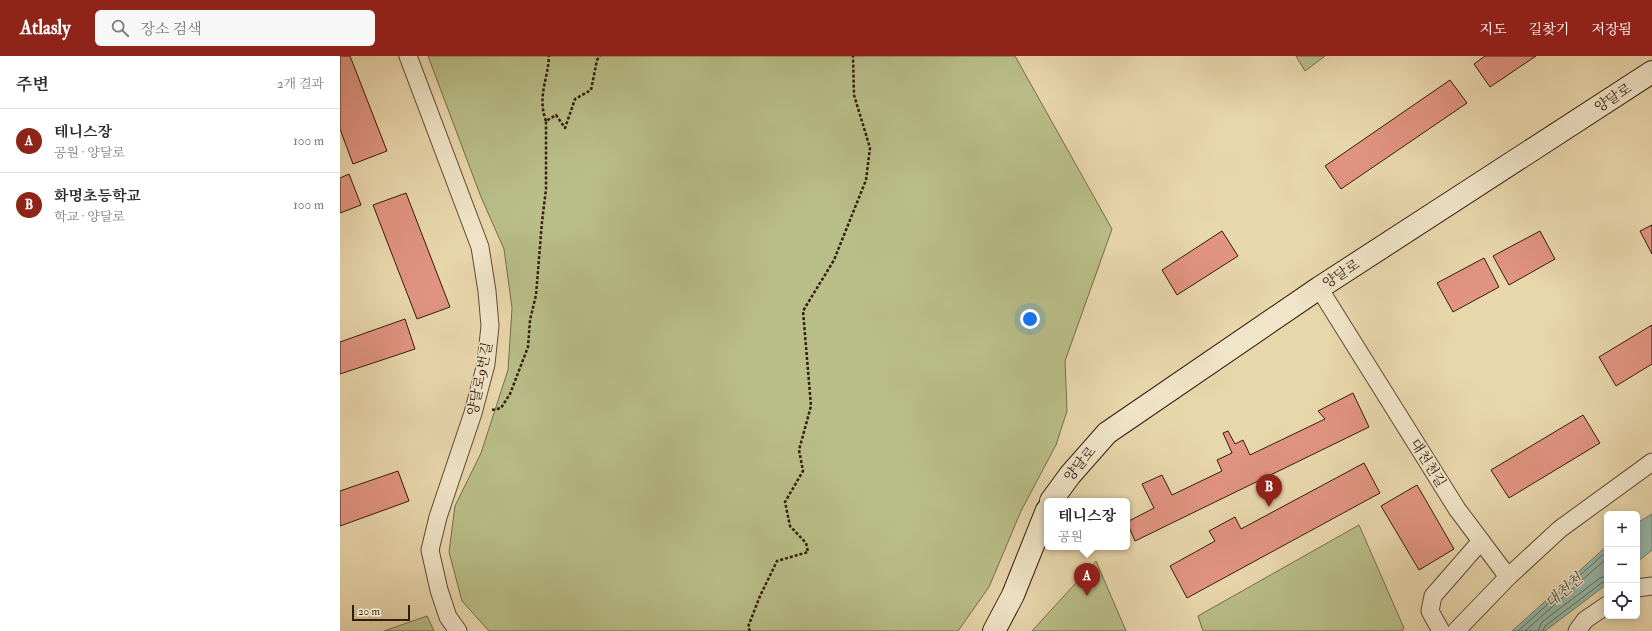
<!DOCTYPE html>
<html lang="ko">
<meta charset="utf-8">
<style>
body{margin:0;font-family:"IM FELL Double Pica","Noto Serif KR",serif;background:#f7f7f7;color:#2b2b33}
.controls{position:absolute;right:12px;bottom:12px;display:grid;overflow:hidden;border-radius:6px;box-shadow:0 2px 10px #0003}
.controls button{width:36px;height:36px;display:grid;place-items:center;padding:0;border:0;border-bottom:1px solid #e1e1e2;background:#fff;color:#2b2b33;font:20px sans-serif}
.scale{position:absolute;left:12px;bottom:10px;width:58px;box-sizing:border-box;padding-left:4px;border:2px solid #331c0d;border-top:0;font-size:11px;line-height:14px;white-space:nowrap;color:#331c0d;-webkit-text-stroke:3px #f1e5c9;paint-order:stroke}
.you{position:absolute;left:690px;top:263px;width:14px;height:14px;margin:-10px;border:3px solid #fff;border-radius:50%;background:#1a73e8;box-shadow:0 0 0 6px #1a73e833}
.badge{display:grid;place-items:center;width:26px;height:26px;border-radius:50%;background:#8f2418;color:#fff;font-size:13px;font-weight:700}
.pin{position:absolute;translate:-50% -33px;filter:drop-shadow(0 1px 2px #0008)}
.pin::after{content:'';position:absolute;top:21px;width:14px;height:12px;background:inherit;clip-path:polygon(0 0,100% 0,50% 100%)}
.popup{position:absolute;left:704px;top:442px;width:86px;height:52px;box-sizing:border-box;display:grid;place-content:center;border-radius:6px;background:#fff;filter:drop-shadow(0 1px 3px #0005);font-size:13px;white-space:nowrap;color:#7c7c81}
.popup b{font-size:15px;color:#2b2b33}
.popup::after{content:'';position:absolute;left:50%;top:100%;margin-left:-8px;border:8px solid transparent;border-top-color:#fff}
.list{margin:0;padding:0;list-style:none}
h2{display:flex;justify-content:space-between;align-items:center;height:52px;margin:0;padding:0 16px;font-size:17px}
h2 small{font-size:13px;font-weight:400;color:#7c7c81}
.list li{display:grid;grid-template-columns:26px 1fr auto;gap:12px;align-items:center;box-sizing:border-box;height:64px;padding:0 16px;border-top:1px solid #e1e1e2}
.list b{display:block;font-size:15px;white-space:nowrap}
.list p{margin:0;font-size:13px;white-space:nowrap;color:#7c7c81}
.list em{font-size:13px;font-style:normal;color:#7c7c81}
.icon{flex:none;width:22px;height:22px;fill:none;stroke:currentColor;stroke-width:2;stroke-linecap:round;stroke-linejoin:round}
.map{position:relative;flex:none;width:1312px;height:575px;overflow:hidden}
header{display:flex;align-items:center;gap:24px;box-sizing:border-box;height:56px;padding:0 20px;background:#8f2418;color:#fff}
header strong{font-size:19px}
nav{display:flex;gap:22px;margin-inline-start:auto;font-size:14px}
.search{width:280px;height:36px;background:#f7f7f7;display:flex;align-items:center;gap:10px;box-sizing:border-box;padding:0 14px;border-radius:6px;color:#7c7c81;font-size:15px}
main{display:flex}
aside{flex:1;background:#fff}
.map>svg:first-child{display:block}
.green{fill:#b9be88;stroke:#766d4a}
.water{fill:#97b9ab;stroke:#6f7a6c}
.lines{fill:none;stroke-linecap:round;stroke-linejoin:round}
.shore{stroke:#656a5c;stroke-width:1}
.building{fill:#e19481;stroke:#331c0d}
.street-casing{stroke:#604b35;stroke-width:19}
.secondary-casing{stroke:#331c0d;stroke-width:24}
.path{stroke:#331c0d;stroke-width:2.5;stroke-dasharray:3 2;stroke-linecap:butt}
.street{stroke:#f1e5c9;stroke-width:17}
.secondary{stroke:#f1e5c9;stroke-width:22}
.labels{text-anchor:middle;dominant-baseline:central;stroke-width:3;stroke-linejoin:round;paint-order:stroke}
.street-label{font-size:14px;fill:#331c0d;stroke:#f1e5c9}
.water-label{font-size:15px;font-style:italic;fill:#514b3c;stroke:#f1e5c9}
</style>
<header>
<strong>Atlasly</strong>
<div class="search"><svg class="icon" aria-label="search" viewBox="0 0 24 24"><circle cx="10" cy="10" r="6"/><path d="M15 15l6 6"/></svg>장소 검색</div>
<nav><a>지도</a><a>길찾기</a><a>저장됨</a></nav>
</header>
<main>
<aside>
<h2>주변<small>2개 결과</small></h2>
<ul class="list">
<li><span class="badge">A</span><div><b>테니스장</b><p>공원 · 양달로</p></div><em>100 m</em></li>
<li><span class="badge">B</span><div><b>화명초등학교</b><p>학교 · 양달로</p></div><em>100 m</em></li>
</ul>
</aside>
<div class="map">
<svg width="1312" height="575" viewBox="0 0 1312 575">
<rect width="100%" height="100%" fill="#e9d7ac"/>
<filter id="stains"><feTurbulence type="fractalNoise" baseFrequency=".005" numOctaves="4"/><feColorMatrix values="0 0 0 0 .2 0 0 0 0 .09 0 0 0 0 .02 0 0 0 .5 -.17"/></filter>
<radialGradient id="worn" r=".72"><stop offset=".6" stop-color="#630" stop-opacity="0"/><stop offset="1" stop-color="#630" stop-opacity=".3"/></radialGradient>
<g class="green">
<path d="M88,0H675L772,173L725,305L727,355L716,389L681,455L649,531L618,575H149L122,545L109,496L115,450L141,397L168,314L172,252L164,193L141,141Z"/>
<path d="M956,0H985L965,15Z"/>
<path d="M1019,469L1064,572L1062,575H863L858,560Z"/>
<path d="M756,505L786,575H692Z"/>
<path d="M87,560L94,575H44Z"/>
</g>
<g class="water">
<path d="M1312,458V494L1297,506V467Z"/>
<path d="M1267,490V528L1205,575H1172Z"/>
</g>
<g class="lines">
<g class="shore">
<path d="M1178,575L1267,495"/>
<path d="M1185,575L1267,502"/>
<path d="M1198,575L1202,566L1260,522L1267,520"/>
<path d="M1203,575L1205,570L1263,526L1267,525"/>
</g>
</g>
<g class="building">
<path d="M0,0H10L47,95L13,108L0,73Z"/>
<path d="M1145,0H1196L1150,31L1134,8Z"/>
<path d="M1110,24L1127,47L1001,133L985,110Z"/>
<path d="M9,118L21,149L0,157V122Z"/>
<path d="M66,137L110,251L77,263L33,149Z"/>
<path d="M1312,169V198L1300,175Z"/>
<path d="M882,175L898,200L837,239L822,214Z"/>
<path d="M1200,175L1215,203L1169,229L1153,200Z"/>
<path d="M1144,202L1159,231L1113,256L1097,227Z"/>
<path d="M65,263L75,293L0,318V286Z"/>
<path d="M1312,269V308L1276,330L1259,301Z"/>
<path d="M1013,337L1029,371L795,485L787,466L814,452L802,428L822,419L832,439L882,415L877,404L892,397L883,377L888,375L895,388L903,384L910,399L985,363L978,355Z"/>
<path d="M1243,359L1260,387L1169,442L1151,414Z"/>
<path d="M1024,407L1040,437L847,542L830,510L875,485L869,475L895,461L901,473Z"/>
<path d="M58,415L69,445L0,470V435Z"/>
<path d="M1077,429L1114,493L1079,514L1041,450Z"/>
</g>
<g class="lines">
<g class="street-casing">
<g id="street">
<path d="M68,0L140,191L147,235L150,270L146,308L133,357L98,461L90,494L99,534L108,561L118,575"/>
<path d="M979,232L1117,453L1141,485L1093,540L1090,555L1101,575"/>
<path d="M1141,485L1168,521"/>
<path d="M1297,532L1312,530"/>
<path d="M1116,575L1168,521L1220,473L1312,406"/>
<path d="M1237,575L1245,564L1267,549"/>
</g>
</g>
<g class="secondary-casing">
<g id="secondary">
<path d="M711,445L730,419L767,377L979,232L1312,16"/>
<path d="M654,575L673,539L707,454"/>
</g>
</g>
<g class="path">
<path d="M206,65C197,40 208,24 209,0"/>
<path d="M152,354L161,352L170,338L188,291L190,264L196,239L202,166L206,133V65L216,59L225,72L235,43L251,34L257,4L260,0"/>
<path d="M410,575L408,571L420,540L437,505L468,496L466,487L450,470L445,446L463,415L459,394L471,350L463,255L494,204L526,124L530,92L514,39L513,0"/>
</g>
<use href="#street" class="street"/>
<use href="#secondary" class="secondary"/>
</g>
<g class="labels">
<g class="street-label">
<text transform="translate(1273 42) rotate(-33)">양달로</text>
<text transform="translate(1001 218) rotate(-33)">양달로</text>
<text transform="translate(140 323) rotate(-78)">양달로9번길</text>
<text transform="translate(1088 407) rotate(58)">대천천길</text>
<text transform="translate(740 408) rotate(-50)">양달로</text>
</g>
<g class="water-label">
<text transform="translate(1224 535) rotate(-41)">대천천</text>
</g>
</g>
<rect width="100%" height="100%" filter="url(#stains)"/>
<rect width="100%" height="100%" fill="url(#worn)"/>
</svg>
<div class="controls">
<button>+</button>
<button>−</button>
<button><svg class="icon" aria-label="locate" viewBox="0 0 24 24"><circle cx="12" cy="12" r="6"/><path d="M12 2v4M12 18v4M2 12h4M18 12h4"/></svg></button>
</div>
<div class="scale">20 m</div>
<div class="you"></div>
<div class="pin badge" style="left:747px;top:540px">A</div>
<div class="popup"><b>테니스장</b>공원</div>
<div class="pin badge" style="left:929px;top:451px">B</div>
</div>
</main>
